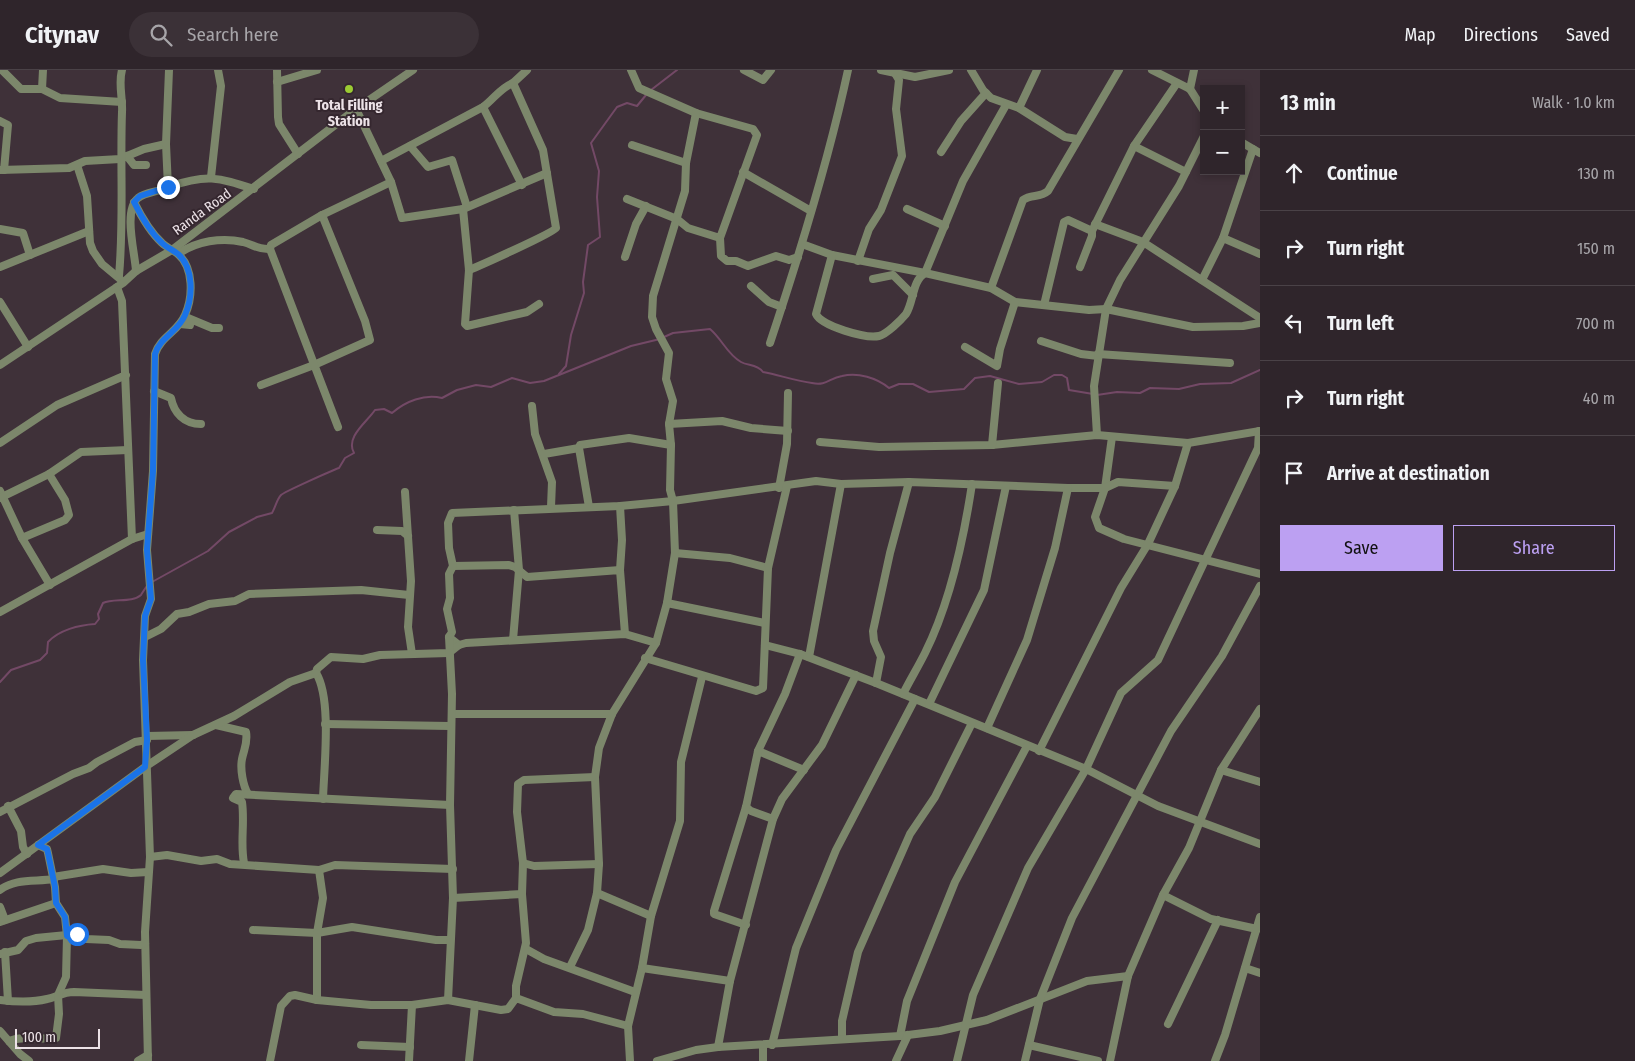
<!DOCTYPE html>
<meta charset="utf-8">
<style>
body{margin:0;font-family:"Fira Sans Condensed",sans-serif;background:#3b3137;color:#f1f3f6}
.controls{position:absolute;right:15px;top:15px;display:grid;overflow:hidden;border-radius:0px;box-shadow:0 2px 8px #0003}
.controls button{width:45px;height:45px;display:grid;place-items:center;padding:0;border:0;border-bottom:1px solid #4a4247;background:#2f252b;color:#f1f3f6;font:25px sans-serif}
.scale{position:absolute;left:15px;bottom:12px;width:85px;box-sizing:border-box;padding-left:5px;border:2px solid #ece2e7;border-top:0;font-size:14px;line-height:18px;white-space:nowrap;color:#ece2e7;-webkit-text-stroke:4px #35272f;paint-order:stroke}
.stop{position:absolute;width:15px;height:15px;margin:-11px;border:4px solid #1a73e8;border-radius:50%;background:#fff}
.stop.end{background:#1a73e8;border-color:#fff;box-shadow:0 1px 5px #0008}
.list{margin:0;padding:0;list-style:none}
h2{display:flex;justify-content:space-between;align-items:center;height:65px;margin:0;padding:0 20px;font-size:21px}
h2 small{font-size:16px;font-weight:400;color:#a7a5a9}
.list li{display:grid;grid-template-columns:32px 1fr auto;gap:15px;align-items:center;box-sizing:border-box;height:75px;padding:0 20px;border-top:1px solid #4a4247}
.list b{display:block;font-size:19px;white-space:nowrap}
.list em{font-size:16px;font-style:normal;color:#a7a5a9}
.actions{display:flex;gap:10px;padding:15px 20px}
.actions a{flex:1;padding:11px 0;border:1px solid #bca0f2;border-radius:0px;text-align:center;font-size:18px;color:#bca0f2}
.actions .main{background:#bca0f2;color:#111}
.icon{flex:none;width:28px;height:28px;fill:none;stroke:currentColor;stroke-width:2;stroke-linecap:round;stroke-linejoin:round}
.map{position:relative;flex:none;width:1260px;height:991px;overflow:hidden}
header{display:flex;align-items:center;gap:30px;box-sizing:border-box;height:70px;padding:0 25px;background:#2f252b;border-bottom:1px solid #4a4247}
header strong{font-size:24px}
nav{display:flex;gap:28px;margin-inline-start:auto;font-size:18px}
.search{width:350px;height:45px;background:#3b3137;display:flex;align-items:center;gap:12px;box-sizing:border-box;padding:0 18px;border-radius:28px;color:#a7a5a9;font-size:19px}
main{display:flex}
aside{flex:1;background:#2f252b}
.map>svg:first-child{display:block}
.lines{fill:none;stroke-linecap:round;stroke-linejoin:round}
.stream{stroke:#734966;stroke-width:2}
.minor{stroke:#7c876b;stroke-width:8}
.route{stroke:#1a73e8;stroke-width:6}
.poi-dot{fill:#9bcb33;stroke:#35272f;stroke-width:2}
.labels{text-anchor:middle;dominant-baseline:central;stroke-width:4;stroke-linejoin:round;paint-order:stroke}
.poi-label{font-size:14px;font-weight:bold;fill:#ece2e7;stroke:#35272f}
.street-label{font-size:14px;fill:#ece2e7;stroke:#35272f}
</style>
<header>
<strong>Citynav</strong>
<div class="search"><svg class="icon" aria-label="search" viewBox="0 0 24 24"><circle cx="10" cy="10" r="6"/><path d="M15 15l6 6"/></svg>Search here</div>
<nav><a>Map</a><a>Directions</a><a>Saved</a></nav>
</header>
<main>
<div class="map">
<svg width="1260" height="991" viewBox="0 0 1260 991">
<rect width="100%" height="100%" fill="#3f3139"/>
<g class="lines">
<g class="stream">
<path d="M651,20L677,0"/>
<path d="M664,267L673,263L710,259C722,269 727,284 741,292C748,296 757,294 763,302C779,305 796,311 812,313C827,316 829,308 842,306C858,302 877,308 889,318L899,314H913L929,322L964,319L975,308L990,306L1019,314L1042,312L1054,305H1062L1067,308L1069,320L1093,324"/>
<path d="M559,304L566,296L571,265L584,223L583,212L588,175L600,167L597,127L599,101L591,73L617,37L627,33L637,36L646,25"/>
<path d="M1097,325L1117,322L1140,323L1150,318L1179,319L1200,314L1231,313L1260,300"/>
<path d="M152,512L208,481L229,462L257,447L272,443C275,438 277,429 281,425C284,422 333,400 339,398L345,388L354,383C345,367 367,352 375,340L384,339L392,343C406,331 424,324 442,328L457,320L476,315L491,317L512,308L530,313L544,311L631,276L660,269"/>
<path d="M0,612L11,600L40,590L47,583L48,572C59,560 79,555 95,554L99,549L98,544L103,533C113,528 132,533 141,525C143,522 145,518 148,515"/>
</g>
<g class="minor">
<path d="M2,0L21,19H42L60,28L122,32"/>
<path d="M277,0L278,47L279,54L298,84"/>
<path d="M744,0L763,10L771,0"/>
<path d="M881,0L915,7L949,0"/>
<path d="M971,0L983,20L991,28L1019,38L1065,67L1077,69"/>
<path d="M1152,0L1190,19L1204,41"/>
<path d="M277,12L317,0"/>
<path d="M513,13L527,0"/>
<path d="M42,19L43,0"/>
<path d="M1190,19L1194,0"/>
<path d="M483,37L522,115"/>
<path d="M1019,38L1037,0"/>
<path d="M356,39L391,112L402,148L463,139L547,103"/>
<path d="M0,51L8,55L4,100"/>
<path d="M1241,72L1260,83"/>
<path d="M632,75L686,93"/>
<path d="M410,76L428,97L452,90L467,137"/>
<path d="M1134,76L1186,102"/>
<path d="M941,82L961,51L986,23"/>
<path d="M127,86L134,95H146"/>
<path d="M381,91L483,37C494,29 500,18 513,13L543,80L556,158C553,163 479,196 469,200"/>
<path d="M77,95L87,126L90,173L93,181L102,194L120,209"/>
<path d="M0,100L69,98L85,91L120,89L144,79L166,74"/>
<path d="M743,102L811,141"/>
<path d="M211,107L221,16L218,0"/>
<path d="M168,117C207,104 217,107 254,119"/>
<path d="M627,129L677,149L688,158L720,168L757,65L753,59L696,43L639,18L631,0"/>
<path d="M134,132C141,146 150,162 162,173C166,177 173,180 178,184C194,198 193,227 185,245C179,261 160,267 155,284L153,401L147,480L151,529L145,546L143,590L150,787L145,862L148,991"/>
<path d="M463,139L469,200L465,254L467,256L527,242L539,234"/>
<path d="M907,139L945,156"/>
<path d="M1095,154L1143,172L1260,248"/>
<path d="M0,159L23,163L30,185"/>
<path d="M720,168L721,186L727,191H736L748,196L776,186L789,190L798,187"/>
<path d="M1223,168L1260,184"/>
<path d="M802,174L832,185L925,203L991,218L1015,232L1089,240L1106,239L1193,257L1243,256L1260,253"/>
<path d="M178,184C196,171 222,167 243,172C254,175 259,180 270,179"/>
<path d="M832,185L816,244C821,256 866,269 879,266C887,264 901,250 906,244C914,231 912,211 925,203L963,111L1006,35"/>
<path d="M625,187L636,154L646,136"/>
<path d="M858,191L869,159L881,140L902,86L896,39L899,10L893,0"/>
<path d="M0,197L89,161"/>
<path d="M1080,197L1092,166V161"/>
<path d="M136,201C135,183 123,140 138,128C146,122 159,122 168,117L166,74L169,0"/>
<path d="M119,206C124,151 120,97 122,42C123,28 118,14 122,0"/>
<path d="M873,209L893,205L913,225"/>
<path d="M1202,210L1223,168L1253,79"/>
<path d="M751,216L769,232L782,237"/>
<path d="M117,217L122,231L132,469"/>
<path d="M991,218L1023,130C1031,124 1040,128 1048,121L1119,0"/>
<path d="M0,232L28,277"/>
<path d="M1044,235L1064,152L1068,150L1092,161L1134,76L1177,13"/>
<path d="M180,254L190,255L188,248L212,258H219"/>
<path d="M1041,271L1081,284L1098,286"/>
<path d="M770,273C800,183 828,93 848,0"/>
<path d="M965,277L997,296L1000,279L1015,232"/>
<path d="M1098,284L1230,293"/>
<path d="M0,295L123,213L136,201L172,180L356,39L413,0"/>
<path d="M261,315L314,295L370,270L365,251L322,145"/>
<path d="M154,321L171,328C174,343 184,354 201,354"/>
<path d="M532,336L535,364L552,412L551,437"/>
<path d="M669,354L722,351L751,358L788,361"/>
<path d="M338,357L270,179L271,175L322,145L391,112"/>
<path d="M1097,365L1094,316L1106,239L1120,210L1179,116L1204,66"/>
<path d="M1112,367L1105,418L1095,447L1099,458L1124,469L1260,504"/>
<path d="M820,372L879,377L992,375L1097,365L1188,373L1260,361"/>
<path d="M0,373L57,335L126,305"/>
<path d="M992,375L998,313"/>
<path d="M544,384L579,378"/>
<path d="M779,418L787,374L788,323"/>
<path d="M0,421L22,468L50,515"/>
<path d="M405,422L411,511L408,557L412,584"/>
<path d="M0,428L49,404L81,382L128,380"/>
<path d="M589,437L579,378L580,375L629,368L671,375"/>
<path d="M377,460L402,461L408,466"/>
<path d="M22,468L65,450L69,445L65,430L49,404"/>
<path d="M675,483L730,488L768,498"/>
<path d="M453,496L509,495L515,497L527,507L620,500L625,564"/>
<path d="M620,500L622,470L620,436"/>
<path d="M667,533L765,553"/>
<path d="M0,542L132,469L148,464"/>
<path d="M145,567L161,559L177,544L189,542L209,534L235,531L249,524L361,520L409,525"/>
<path d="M513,570L519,500L514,440"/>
<path d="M459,575L449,567L452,562L447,539L450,528L449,504L453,496L449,478L448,453L452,443L620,436L673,431L816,411L841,414L909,412L1068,418H1105L1118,412L1175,416"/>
<path d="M765,575L800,584L876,613L1086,699L1158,736L1260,774"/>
<path d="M809,587L841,414"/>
<path d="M645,588L756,621L763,618L768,498L787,416"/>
<path d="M316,603L317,599L331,587L363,589L380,585L449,583L459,575L466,573L625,564L656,573"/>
<path d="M316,603C332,628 324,697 323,729"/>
<path d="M876,613L881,587L874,571L873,561L890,483L909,412"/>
<path d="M903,624C910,610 918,597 925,583C949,535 964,467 972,414"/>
<path d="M929,634L984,520L1006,416"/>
<path d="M452,644H612"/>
<path d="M325,654L450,656"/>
<path d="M216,655L246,662C248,673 244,679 242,689C240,699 243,716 248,724"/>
<path d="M987,658L1027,570L1055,478L1068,418"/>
<path d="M147,666L193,665"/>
<path d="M758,681L804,700"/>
<path d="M1039,681L1121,518L1148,474L1175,416L1188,373"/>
<path d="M1221,700L1260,712"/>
<path d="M8,736L21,761L23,777L27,784"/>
<path d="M746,737L751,741L773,749"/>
<path d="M0,742L73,704L89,698L97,692L135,672L147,670"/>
<path d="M150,787L167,785L201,791L217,789L230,794L319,800L335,795L453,799"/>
<path d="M244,793C240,773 245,753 242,732L233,728L236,724L450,735"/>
<path d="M523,793L534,796L599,794"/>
<path d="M0,803L145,697L193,665L234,646L290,612L316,603"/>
<path d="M53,807L103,799L131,803L148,802"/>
<path d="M0,820C15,808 36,812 54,809"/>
<path d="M597,823L651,846"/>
<path d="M1163,825L1211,849L1257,859"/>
<path d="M453,828L522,824"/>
<path d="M0,837L5,850"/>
<path d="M0,852L56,833"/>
<path d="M746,855L714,844V841L746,737L758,681L785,624L800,584"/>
<path d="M253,860L317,863L352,857L436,870H450"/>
<path d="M526,879L544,889L635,922"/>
<path d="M5,882L8,931"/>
<path d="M0,884L18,880L26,871L36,868L77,864L86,869L109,870L120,874L141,875L145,873"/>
<path d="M570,897L588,860L597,823L599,794L595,707L599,678L612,644L656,573L667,533L675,483L673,431L670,420L671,375L669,354L673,331L666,309L669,283L656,259L652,247L653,226L685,121L686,93L696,43"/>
<path d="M642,898L730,911"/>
<path d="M1245,898L1260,903"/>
<path d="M516,928V916L526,873L522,824L523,793L517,742L518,714L524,710L595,707"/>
<path d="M0,930C16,932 31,933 47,929C57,927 63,922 74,922L146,925"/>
<path d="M317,930V863L323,828L319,800"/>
<path d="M448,930L453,828L450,735L452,624L449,567"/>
<path d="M1168,954L1218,850"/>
<path d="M0,961L20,984L29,991"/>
<path d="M900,966L907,931L955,812L1027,676"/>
<path d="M842,969V951L858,882L910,764L935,727L972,653"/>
<path d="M9,971C25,965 39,970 56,968L59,944L58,925L66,907L67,866L65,847L56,833L55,817L48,783L47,779L38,775"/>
<path d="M361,975L410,977"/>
<path d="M763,975V991"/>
<path d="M772,975L796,878L836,780L915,629"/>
<path d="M1029,975L1098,991"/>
<path d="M718,977L730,911L773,749L782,729L822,675L856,605"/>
<path d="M138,991L148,985"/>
<path d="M270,991L281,936L290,926L295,925L317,930L371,935H412L448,930L501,940L508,939L516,928L554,942L583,944L628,956"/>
<path d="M409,991L412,935"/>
<path d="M469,991L475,935"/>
<path d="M630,991L628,956L642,898L651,846L680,751L681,692L702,607"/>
<path d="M657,991L696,980L718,977L900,966L940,961L987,950L1087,911L1128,906"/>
<path d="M896,991L908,965"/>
<path d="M957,991L973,925L1028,798L1086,699L1121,623L1158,590L1258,378L1259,361"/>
<path d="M1025,991L1040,929L1072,848L1171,661L1222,586L1260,516"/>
<path d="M1110,991L1128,906L1163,825L1189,778L1221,700L1260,639"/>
<path d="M1215,991L1225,965L1260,847"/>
</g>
</g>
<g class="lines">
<path class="route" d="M77,864L67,866L65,847L56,833L55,817L48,783L47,779L38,775L145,697L147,670L143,590L145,546L151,529L147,480L153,401L155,284C160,267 179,261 185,245C193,227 194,198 178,184C173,180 166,177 162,173C150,162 141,146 134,132L140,126L168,117"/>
</g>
<circle class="poi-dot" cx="349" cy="19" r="5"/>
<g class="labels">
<g class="poi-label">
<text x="349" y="35">Total Filling<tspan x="349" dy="16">Station</tspan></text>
</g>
<g class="street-label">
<text transform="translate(202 142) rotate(-36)">Randa Road</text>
</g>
</g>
</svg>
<div class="controls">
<button>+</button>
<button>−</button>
</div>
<div class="scale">100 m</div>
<div class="stop" style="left:77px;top:864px"></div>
<div class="stop end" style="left:168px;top:117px"></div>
</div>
<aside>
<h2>13 min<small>Walk · 1.0 km</small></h2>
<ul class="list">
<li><svg class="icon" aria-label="ahead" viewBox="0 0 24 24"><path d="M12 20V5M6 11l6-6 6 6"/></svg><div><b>Continue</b></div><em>130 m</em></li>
<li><svg class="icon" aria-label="right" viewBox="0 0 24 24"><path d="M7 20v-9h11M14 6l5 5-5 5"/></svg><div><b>Turn right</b></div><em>150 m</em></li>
<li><svg class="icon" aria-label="left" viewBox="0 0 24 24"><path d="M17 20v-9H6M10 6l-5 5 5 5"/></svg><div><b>Turn left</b></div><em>700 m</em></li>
<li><svg class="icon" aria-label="right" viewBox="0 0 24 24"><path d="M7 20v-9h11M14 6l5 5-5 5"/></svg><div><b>Turn right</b></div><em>40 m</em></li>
<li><svg class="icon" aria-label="arrive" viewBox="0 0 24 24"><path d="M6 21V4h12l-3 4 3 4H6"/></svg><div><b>Arrive at destination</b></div></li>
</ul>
<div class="actions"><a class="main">Save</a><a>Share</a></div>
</aside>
</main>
